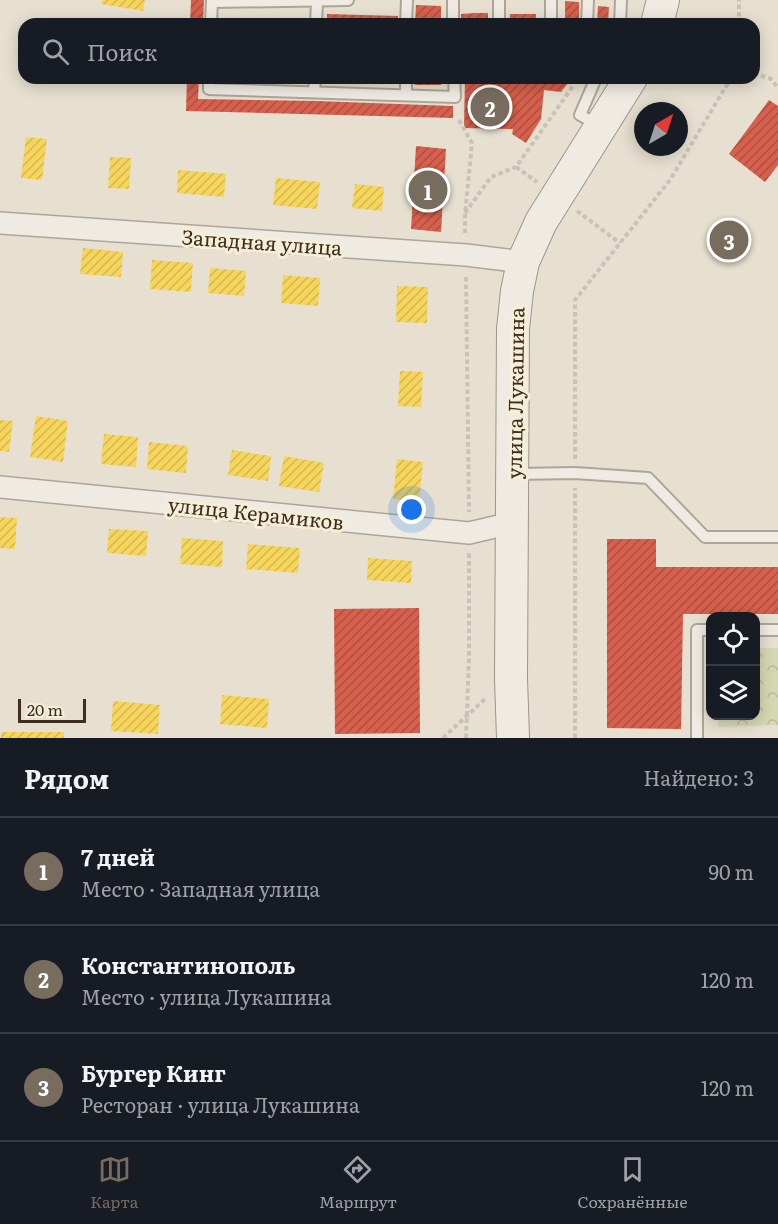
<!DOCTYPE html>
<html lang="ru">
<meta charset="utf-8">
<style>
body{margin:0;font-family:Literata,serif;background:#20242c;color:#f1f3f6}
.controls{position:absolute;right:18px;bottom:18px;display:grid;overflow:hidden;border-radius:12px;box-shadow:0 3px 15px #0003}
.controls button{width:54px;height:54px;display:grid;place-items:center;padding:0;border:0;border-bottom:2px solid #363941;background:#171b24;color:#f1f3f6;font:30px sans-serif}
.compass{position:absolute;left:634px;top:102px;width:54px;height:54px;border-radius:50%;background:#171b24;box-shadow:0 3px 15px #0003;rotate:39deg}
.scale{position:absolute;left:18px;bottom:15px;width:68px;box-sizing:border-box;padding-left:6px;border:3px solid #3d2e20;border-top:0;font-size:16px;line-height:21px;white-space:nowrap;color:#3d2e20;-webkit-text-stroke:4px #f7eed8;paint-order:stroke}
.you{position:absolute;left:412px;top:510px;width:21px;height:21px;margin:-15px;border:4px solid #fff;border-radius:50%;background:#1a73e8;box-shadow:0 0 0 9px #1a73e833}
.badge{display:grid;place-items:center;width:39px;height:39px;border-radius:50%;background:#786c5e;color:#fff;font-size:20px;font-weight:700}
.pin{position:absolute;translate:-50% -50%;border:3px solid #fff;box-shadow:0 2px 6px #0006}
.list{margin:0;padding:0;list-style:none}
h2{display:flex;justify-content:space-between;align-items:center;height:78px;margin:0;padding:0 24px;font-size:26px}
h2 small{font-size:20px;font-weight:400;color:#9ea1a6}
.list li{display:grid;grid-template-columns:39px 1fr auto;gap:18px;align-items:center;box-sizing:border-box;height:108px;padding:0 24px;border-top:2px solid #363941}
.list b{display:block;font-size:22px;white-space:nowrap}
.list p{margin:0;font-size:20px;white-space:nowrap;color:#9ea1a6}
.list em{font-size:20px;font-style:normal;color:#9ea1a6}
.icon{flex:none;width:33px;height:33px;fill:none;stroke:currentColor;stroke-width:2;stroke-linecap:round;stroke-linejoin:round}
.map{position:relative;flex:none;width:778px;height:738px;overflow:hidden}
.search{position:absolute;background:#171b24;box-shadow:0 3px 15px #0003;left:18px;right:18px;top:18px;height:66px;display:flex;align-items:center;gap:15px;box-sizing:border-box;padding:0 21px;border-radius:18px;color:#9ea1a6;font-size:22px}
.sheet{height:402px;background:#171b24}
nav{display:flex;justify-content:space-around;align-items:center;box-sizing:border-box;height:84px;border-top:2px solid #363941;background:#171b24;font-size:16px;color:#9ea1a6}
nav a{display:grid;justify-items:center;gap:3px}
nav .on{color:#786c5e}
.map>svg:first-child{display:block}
.park{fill:url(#park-crowns)}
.homes{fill:url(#homes-hatch)}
.shops{fill:url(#shops-hatch)}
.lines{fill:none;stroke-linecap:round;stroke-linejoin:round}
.service-casing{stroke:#ada599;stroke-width:14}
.minor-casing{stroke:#ada599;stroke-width:24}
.secondary-casing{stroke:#9c958a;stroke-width:34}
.path{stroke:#c8c2b9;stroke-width:4;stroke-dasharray:4.5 3;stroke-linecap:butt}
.service{stroke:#efebe3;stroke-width:10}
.minor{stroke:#efebe3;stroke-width:21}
.secondary{stroke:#efebe3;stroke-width:32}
.labels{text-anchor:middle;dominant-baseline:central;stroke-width:6;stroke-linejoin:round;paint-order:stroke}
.street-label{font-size:20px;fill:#3d2e20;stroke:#f7eed8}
</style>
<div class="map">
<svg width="778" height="738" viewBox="0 0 778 738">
<defs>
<pattern id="park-crowns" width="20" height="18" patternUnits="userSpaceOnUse" patternTransform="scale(1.5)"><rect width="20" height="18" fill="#d6d7b3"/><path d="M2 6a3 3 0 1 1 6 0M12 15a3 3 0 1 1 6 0" fill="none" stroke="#b9b99a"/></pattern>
<pattern id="homes-hatch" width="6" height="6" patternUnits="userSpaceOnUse" patternTransform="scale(1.5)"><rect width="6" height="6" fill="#f6d55c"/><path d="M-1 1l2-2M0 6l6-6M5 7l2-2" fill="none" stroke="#d4b750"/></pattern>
<pattern id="shops-hatch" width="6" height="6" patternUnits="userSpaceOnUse" patternTransform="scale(1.5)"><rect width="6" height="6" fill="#d6604d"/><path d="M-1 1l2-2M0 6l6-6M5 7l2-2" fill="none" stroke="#af5040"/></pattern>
</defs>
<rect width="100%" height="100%" fill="#e7e0d1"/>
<path class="park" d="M756,648H778V725L718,727V716H756Z"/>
<g class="homes">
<path d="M102,0H145L143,11L101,4Z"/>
<path d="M26,137L47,139L42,180L21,178Z"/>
<path d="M110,157L131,158L129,189L108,188Z"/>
<path d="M178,170L226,174L224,197L177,193Z"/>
<path d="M276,178L320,182L317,209L273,205Z"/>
<path d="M355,184L384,187L382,211L352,208Z"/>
<path d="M83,248L123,252L121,277L80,274Z"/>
<path d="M152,260L193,263L191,292L150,289Z"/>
<path d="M210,268L246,271L244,296L208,293Z"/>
<path d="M283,275L320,278L318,306L281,303Z"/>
<path d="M397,286L428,287L427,323L396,322Z"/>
<path d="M400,371L423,372L421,407L398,406Z"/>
<path d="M36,416L68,421L63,462L30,457Z"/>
<path d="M0,420L13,421L9,452L0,451Z"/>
<path d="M104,434L138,437L136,467L101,464Z"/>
<path d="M149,442L188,446L186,473L147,469Z"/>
<path d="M232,450L271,456L268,481L228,475Z"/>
<path d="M284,456L324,463L319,492L279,486Z"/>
<path d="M397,459L423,462L419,501L393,499Z"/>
<path d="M0,517L17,518L15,549L0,548Z"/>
<path d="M109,529L148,531L146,556L107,553Z"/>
<path d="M182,538L223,541L222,567L180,564Z"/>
<path d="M248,544L300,548L298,573L246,569Z"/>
<path d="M368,558L412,561L411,583L367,580Z"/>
<path d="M222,695L269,699L267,728L220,724Z"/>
<path d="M113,701L160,705L158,734L111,731Z"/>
<rect x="1" y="732" width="63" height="6"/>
</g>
<g class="shops">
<path d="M191,0H204L203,24H190Z"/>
<path d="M565,1L579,2V24H565Z"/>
<path d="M416,5L441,6V24H415Z"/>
<path d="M598,6L609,7L608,24H597Z"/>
<path d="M475,13H488V24H461V14Z"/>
<path d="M327,14L398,16L397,24H327Z"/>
<path d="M510,14H536V24H509Z"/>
<path d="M187,78H199L198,99L317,101L453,106V118L186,111Z"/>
<path d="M325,78H396V83L325,81Z"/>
<rect x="415" y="78" width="26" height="7"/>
<path d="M465,78L559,79L572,78L561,92L544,90L541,119L526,143L512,134L513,129L464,128Z"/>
<path d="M769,100L778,106V165L765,182L729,154Z"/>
<path d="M416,146L446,149L441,232L411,229Z"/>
<path d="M607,539H656V567H778V614H683L681,729L607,728Z"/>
<path d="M419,608L420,733L335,734L334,609Z"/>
</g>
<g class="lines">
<g class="service-casing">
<g id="service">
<path d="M453,0V24"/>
<path d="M499,0V24"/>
<path d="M551,0V24"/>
<path d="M212,2L348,0"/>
<path d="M211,24L212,0"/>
<path d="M316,24L317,1"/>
<path d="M406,24L407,0"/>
<path d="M587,24L588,0"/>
<path d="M620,24L621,0"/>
<path d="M209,78V89L455,97L454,78"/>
<path d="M596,78L580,115L598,125"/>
<path d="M314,92L315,78"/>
<path d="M406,95V78"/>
<path d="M515,474L575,473L648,478L705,537H778"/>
<path d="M756,630H778"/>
<path d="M697,738V630H710"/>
</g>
</g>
<g class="minor-casing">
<g id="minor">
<path d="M0,223L466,255L523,262"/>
<path d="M0,487L469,533L512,523"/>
</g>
</g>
<g class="secondary-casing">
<g id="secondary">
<path d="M657,24L663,0"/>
<path d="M513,738L511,678L513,329L517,291L523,262L541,222L631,78"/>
</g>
</g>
<g class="path">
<path d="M739,24V0"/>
<path d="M754,73L771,79L778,88"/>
<path d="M459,120L472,143L465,214V233"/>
<path d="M516,167L537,182"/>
<path d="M577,211L620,243"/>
<path d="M465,213L491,177L516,167L573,86"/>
<path d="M466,277L469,512"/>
<path d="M575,459V300L670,180L731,78"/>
<path d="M443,738L486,698"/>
<path d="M466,738L469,658V553"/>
<path d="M575,738V488"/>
</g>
<use href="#service" class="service"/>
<use href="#minor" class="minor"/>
<use href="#secondary" class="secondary"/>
</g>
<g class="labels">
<g class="street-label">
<text transform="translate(262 241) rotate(4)">Западная улица</text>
<text transform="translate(514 393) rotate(-89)">улица Лукашина</text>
<text transform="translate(256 512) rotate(6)">улица Керамиков</text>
</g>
</g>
</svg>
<div class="controls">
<button><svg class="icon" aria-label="locate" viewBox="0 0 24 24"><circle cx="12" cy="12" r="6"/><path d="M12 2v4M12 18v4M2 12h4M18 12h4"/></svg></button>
<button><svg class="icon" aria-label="layers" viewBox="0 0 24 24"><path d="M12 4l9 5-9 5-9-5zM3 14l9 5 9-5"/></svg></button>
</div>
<svg class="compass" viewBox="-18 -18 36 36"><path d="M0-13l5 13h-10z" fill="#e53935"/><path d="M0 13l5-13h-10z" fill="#9ea1a6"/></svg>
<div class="scale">20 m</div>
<div class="you"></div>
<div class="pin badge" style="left:428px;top:190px">1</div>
<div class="pin badge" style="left:490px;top:107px">2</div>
<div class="pin badge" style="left:729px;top:240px">3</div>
<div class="search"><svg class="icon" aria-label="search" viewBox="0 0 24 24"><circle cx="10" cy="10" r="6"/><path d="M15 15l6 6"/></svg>Поиск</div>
</div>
<section class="sheet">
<h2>Рядом<small>Найдено: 3</small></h2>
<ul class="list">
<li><span class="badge">1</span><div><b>7 дней</b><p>Место · Западная улица</p></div><em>90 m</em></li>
<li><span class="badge">2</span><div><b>Константинополь</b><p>Место · улица Лукашина</p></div><em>120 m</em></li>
<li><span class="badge">3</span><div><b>Бургер Кинг</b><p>Ресторан · улица Лукашина</p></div><em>120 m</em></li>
</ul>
</section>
<nav>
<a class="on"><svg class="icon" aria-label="map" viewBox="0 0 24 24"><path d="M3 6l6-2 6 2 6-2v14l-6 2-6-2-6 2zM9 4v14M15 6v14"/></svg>Карта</a>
<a><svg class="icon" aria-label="directions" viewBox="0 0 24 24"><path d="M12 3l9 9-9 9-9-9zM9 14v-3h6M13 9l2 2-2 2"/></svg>Маршрут</a>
<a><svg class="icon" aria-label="saved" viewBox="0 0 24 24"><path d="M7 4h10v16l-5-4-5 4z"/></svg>Сохранённые</a>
</nav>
